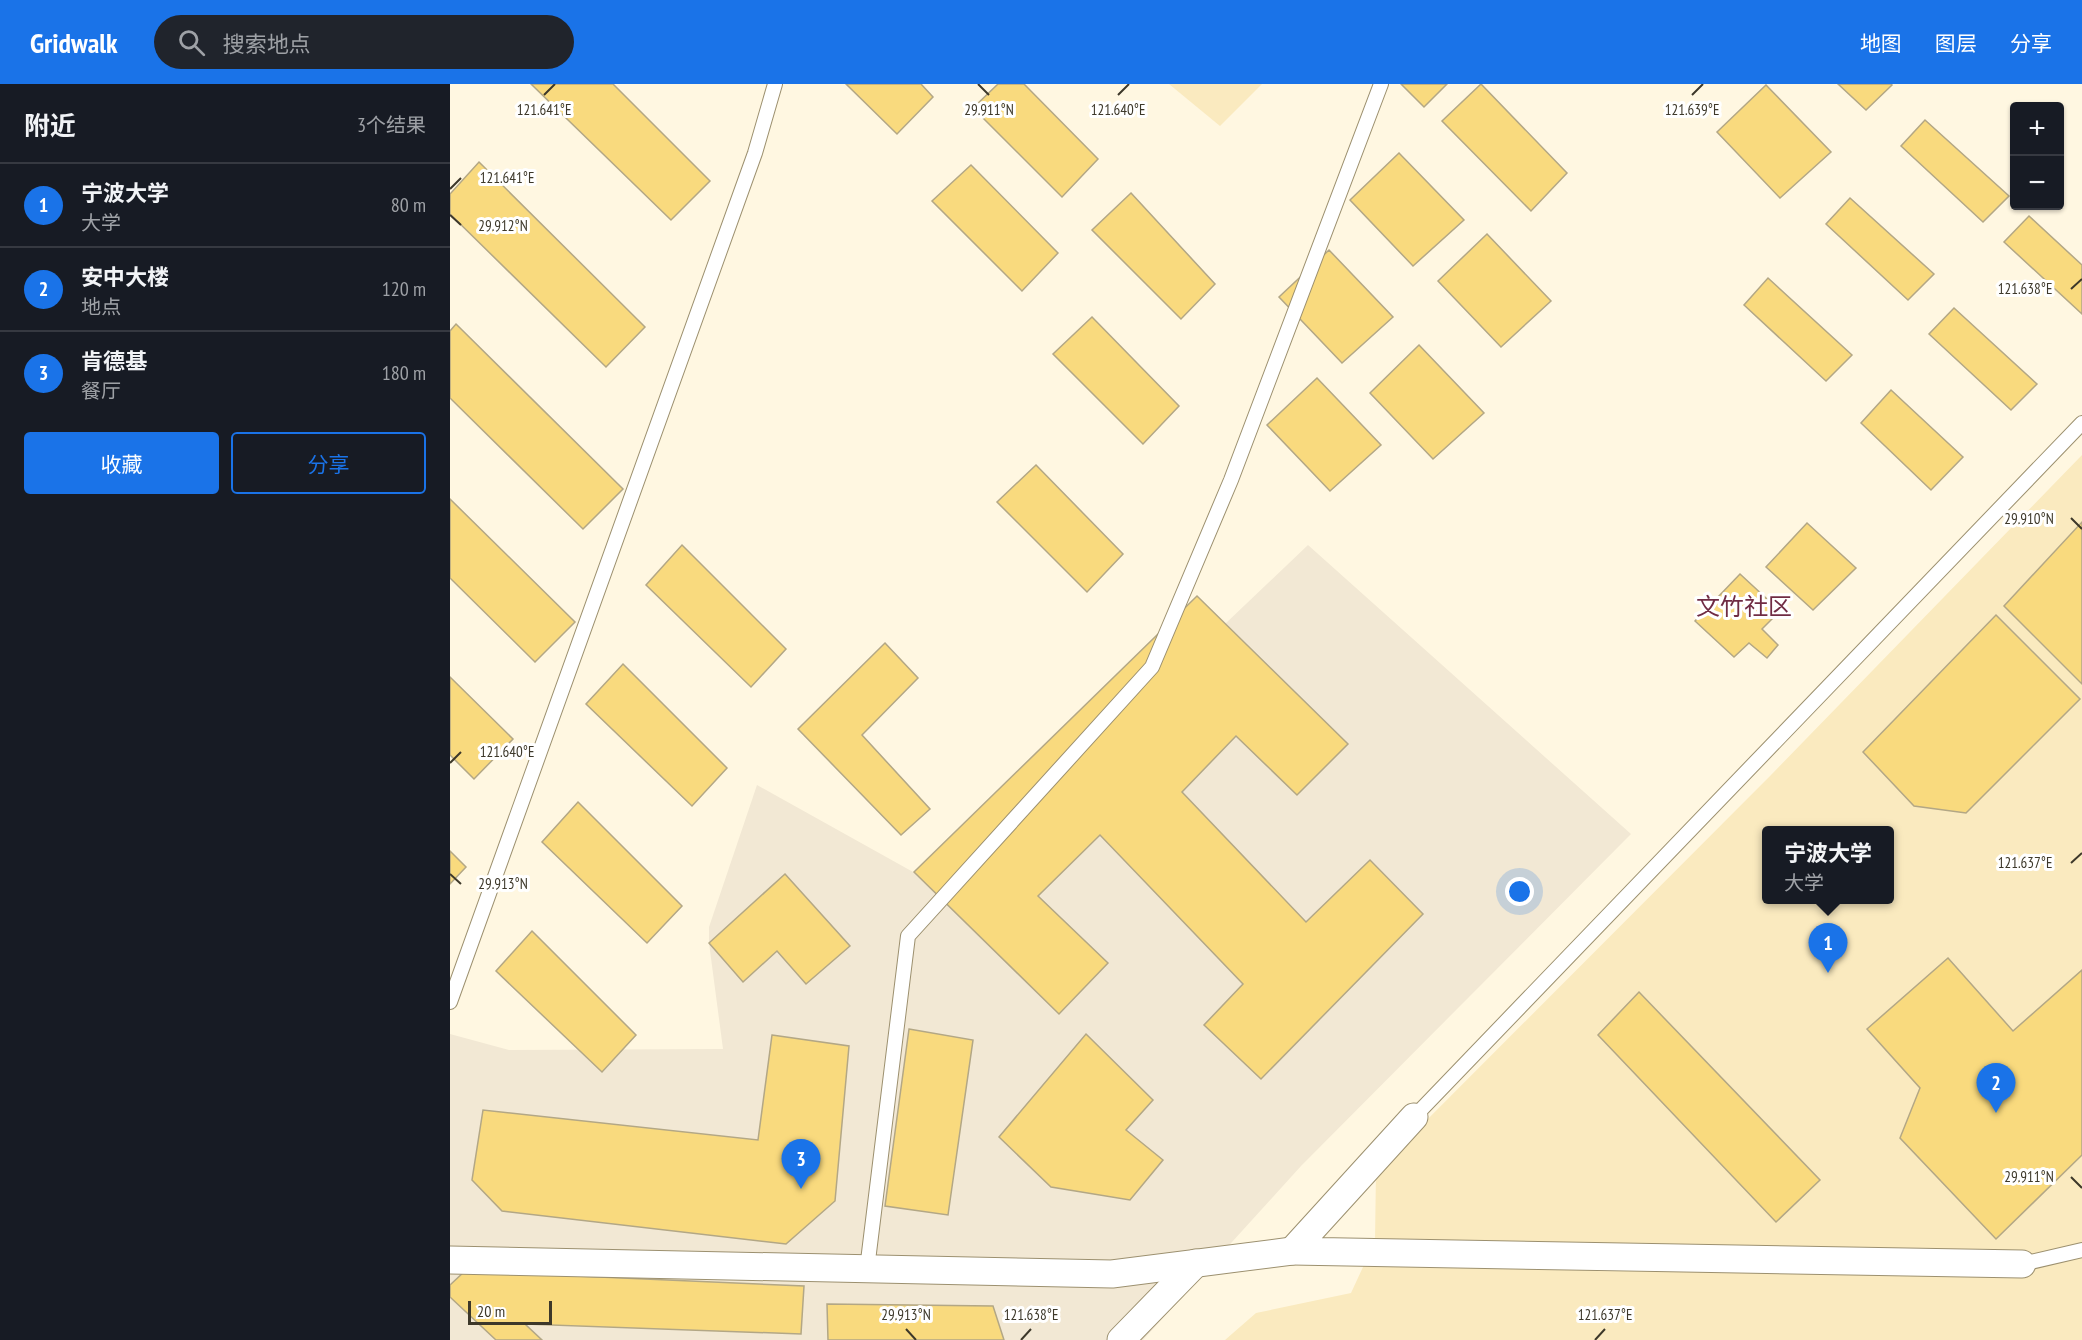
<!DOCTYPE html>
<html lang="zh">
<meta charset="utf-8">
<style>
body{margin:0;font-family:"PT Sans Narrow","Noto Sans SC",sans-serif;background:#20242c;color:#f1f3f6}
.controls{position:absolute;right:18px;top:18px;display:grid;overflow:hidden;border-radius:6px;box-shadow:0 2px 4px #0004}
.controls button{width:54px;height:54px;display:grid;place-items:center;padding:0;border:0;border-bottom:2px solid #363941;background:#171b24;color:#f1f3f6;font:30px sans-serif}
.scale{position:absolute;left:18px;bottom:15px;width:84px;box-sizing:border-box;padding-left:6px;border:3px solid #3d382a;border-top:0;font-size:16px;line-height:21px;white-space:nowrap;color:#3d382a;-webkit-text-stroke:4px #fff;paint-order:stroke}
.you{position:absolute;left:1070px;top:808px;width:21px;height:21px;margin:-15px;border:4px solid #fff;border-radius:50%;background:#1a73e8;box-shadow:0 0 0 9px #1a73e833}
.badge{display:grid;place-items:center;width:39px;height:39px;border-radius:50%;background:#1a73e8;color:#fff;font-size:20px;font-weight:700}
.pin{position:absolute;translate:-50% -50px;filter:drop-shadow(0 2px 3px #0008)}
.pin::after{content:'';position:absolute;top:32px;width:21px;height:18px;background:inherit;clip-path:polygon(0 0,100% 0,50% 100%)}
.popup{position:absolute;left:1312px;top:742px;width:132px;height:78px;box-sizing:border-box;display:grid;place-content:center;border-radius:6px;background:#171b24;filter:drop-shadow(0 2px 4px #0005);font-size:20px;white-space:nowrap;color:#9ea1a6}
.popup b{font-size:22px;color:#f1f3f6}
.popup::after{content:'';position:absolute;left:50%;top:100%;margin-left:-12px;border:12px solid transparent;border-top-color:#171b24}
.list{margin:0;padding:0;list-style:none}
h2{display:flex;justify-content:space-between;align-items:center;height:78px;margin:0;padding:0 24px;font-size:26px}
h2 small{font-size:20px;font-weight:400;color:#9ea1a6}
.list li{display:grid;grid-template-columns:39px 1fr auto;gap:18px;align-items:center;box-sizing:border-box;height:84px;padding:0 24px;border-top:2px solid #363941}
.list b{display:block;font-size:22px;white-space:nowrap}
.list p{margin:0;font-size:20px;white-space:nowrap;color:#9ea1a6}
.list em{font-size:20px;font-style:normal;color:#9ea1a6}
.actions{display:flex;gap:12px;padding:18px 24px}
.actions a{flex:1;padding:14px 0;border:2px solid #1a73e8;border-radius:6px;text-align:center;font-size:21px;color:#1a73e8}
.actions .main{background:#1a73e8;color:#fff}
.icon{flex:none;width:33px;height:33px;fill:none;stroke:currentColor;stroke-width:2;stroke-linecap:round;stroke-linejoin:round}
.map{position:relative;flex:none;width:1632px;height:1256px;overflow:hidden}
header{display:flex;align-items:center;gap:36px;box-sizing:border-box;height:84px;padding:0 30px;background:#1a73e8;color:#fff}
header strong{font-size:28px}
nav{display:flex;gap:33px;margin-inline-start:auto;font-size:21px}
.search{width:420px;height:54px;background:#20242c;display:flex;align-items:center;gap:15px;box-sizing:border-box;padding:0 21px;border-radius:33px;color:#9ea1a6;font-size:22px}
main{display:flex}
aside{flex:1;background:#171b24}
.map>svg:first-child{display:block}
.commercial{fill:#f2e8d4}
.built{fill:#faeabf;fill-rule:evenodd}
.building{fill:#f9da7e;stroke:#b3a785;stroke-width:1.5}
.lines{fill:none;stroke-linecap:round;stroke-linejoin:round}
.service-casing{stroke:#9c906f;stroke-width:16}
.minor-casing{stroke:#9c906f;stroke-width:29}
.service{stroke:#fff;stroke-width:14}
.minor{stroke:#fff;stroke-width:27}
.ticks{fill:none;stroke:#3d382a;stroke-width:2}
.labels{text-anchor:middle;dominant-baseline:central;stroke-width:6;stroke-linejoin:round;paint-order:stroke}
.quarter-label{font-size:24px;fill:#702c44;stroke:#fff}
.ticks-label{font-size:15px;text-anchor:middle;fill:#3d382a;stroke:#fff;stroke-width:6;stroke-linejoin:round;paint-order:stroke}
</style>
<header>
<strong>Gridwalk</strong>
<div class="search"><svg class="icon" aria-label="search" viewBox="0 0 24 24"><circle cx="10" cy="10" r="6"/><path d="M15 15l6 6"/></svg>搜索地点</div>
<nav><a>地图</a><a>图层</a><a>分享</a></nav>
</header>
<main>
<aside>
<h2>附近<small>3个结果</small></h2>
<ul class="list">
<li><span class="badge">1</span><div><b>宁波大学</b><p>大学</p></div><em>80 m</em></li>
<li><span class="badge">2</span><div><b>安中大楼</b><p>地点</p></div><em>120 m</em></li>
<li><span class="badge">3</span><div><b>肯德基</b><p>餐厅</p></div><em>180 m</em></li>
</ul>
<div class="actions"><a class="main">收藏</a><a>分享</a></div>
</aside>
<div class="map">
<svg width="1632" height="1256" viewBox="0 0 1632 1256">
<rect width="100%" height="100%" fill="#fff7e1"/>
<path class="commercial" d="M858,461L1181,750L851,1082L693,1256H0V950L59,966L273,965L259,859V843L307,701L499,808L671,639Z"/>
<g class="built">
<path d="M719,0H812L770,42Z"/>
<path d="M1632,371V1256H775L806,1229L901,1209L925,1157L926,1087L1321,691ZM1316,746H1440V816H1316Z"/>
</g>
<g class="building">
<path d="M81,0H163L260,97L221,136Z"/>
<path d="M396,0H471L483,13L447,50Z"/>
<path d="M548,0H574L648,75L612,113L523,24Z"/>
<path d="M951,0H997L974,23Z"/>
<path d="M1031,0L1117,89L1081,127L992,37Z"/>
<path d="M1388,0H1441L1442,1L1416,26Z"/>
<path d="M1316,1L1381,68L1330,114L1267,48Z"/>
<path d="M1475,36L1559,112L1533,138L1451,62Z"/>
<path d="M949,69L1014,136L963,182L900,116Z"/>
<path d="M29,78L195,243L156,283L0,130V110Z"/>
<path d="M521,81L608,169L572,207L482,117Z"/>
<path d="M681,109L765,200L731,235L642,146Z"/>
<path d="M1400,114L1484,190L1458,216L1376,140Z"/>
<path d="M1579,132L1632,181V230L1554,158Z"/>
<path d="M1037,150L1101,217L1051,263L988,197Z"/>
<path d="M879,166L943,233L892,279L829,213Z"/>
<path d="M1318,194L1402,271L1376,297L1294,221Z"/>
<path d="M1504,224L1587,300L1561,326L1479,250Z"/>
<path d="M642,233L729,322L693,360L603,270Z"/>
<path d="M6,240L173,405L133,445L0,314V247Z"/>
<path d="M969,261L1034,329L983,375L920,309Z"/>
<path d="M867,294L931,361L880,407L817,341Z"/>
<path d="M1441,306L1513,373L1481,406L1411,339Z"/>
<path d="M586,381L673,470L637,508L547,418Z"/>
<path d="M0,415L125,538L85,578L0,494Z"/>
<path d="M1632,438V600L1554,522Z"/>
<path d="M1357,439L1406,484L1363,526L1316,483Z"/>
<path d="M232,461L336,565L301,603L196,501Z"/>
<path d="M1290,490L1330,527L1312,545L1328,561L1317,574L1299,559L1284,573L1245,537Z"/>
<path d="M747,512L898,660L847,711L786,652L732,708L856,838L920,776L973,830L811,995L754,941L793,900L650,751L588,812L658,879L609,930L464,788Z"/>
<path d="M1546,531L1630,615L1516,729L1464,722L1413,668Z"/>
<path d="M435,559L468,594L412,651L480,725L451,751L348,645Z"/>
<path d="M173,580L277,684L242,722L136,620Z"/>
<path d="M0,593L63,655L24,695L0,671Z"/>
<path d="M128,718L232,822L197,859L92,758Z"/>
<path d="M0,767L16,783L0,800Z"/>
<path d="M335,790L400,862L356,900L327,867L293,898L259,859Z"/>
<path d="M82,847L186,951L152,988L46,887Z"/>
<path d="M1498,874L1563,947L1632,886V1071L1546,1155L1450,1054L1470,1004L1417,945Z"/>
<path d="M1189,908L1370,1096L1326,1138L1148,951Z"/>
<path d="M459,945L523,956L498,1131L435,1122Z"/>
<path d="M636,950L703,1016L676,1046L713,1076L680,1116L601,1103L549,1053Z"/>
<path d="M322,951L399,962L385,1117L336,1160L52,1127L22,1096L33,1026L308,1056Z"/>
<path d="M15,1187L354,1202L351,1250L75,1240L92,1256H46L0,1213V1201Z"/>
<path d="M377,1220L543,1222L554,1256H378Z"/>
</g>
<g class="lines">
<g class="service-casing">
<g id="service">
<path d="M0,918L305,69L325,0"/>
<path d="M964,1033L1632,339"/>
<path d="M1572,1180L1632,1166"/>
<path d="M417,1185L458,852L702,583L781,396L931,0"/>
</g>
</g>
<g class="minor-casing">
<g id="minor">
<path d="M964,1033L842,1167L1572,1180"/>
<path d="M0,1176L662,1190L842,1167"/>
<path d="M671,1256L746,1179"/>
</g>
</g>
<use href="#service" class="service"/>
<use href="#minor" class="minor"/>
</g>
<path class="ticks" d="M528,0L539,11M94,11L105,0M668,11L679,0M1242,11L1253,0M0,105L11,94M0,131L11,141M1621,205L1632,195M1621,434L1632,445M0,679L11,668M1621,779L1632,769M0,790L11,800M1621,1093L1632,1104M456,1245L466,1256M571,1256L581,1245M1145,1256L1155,1245"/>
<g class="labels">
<g class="quarter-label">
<text x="1294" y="522">文竹社区</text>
</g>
</g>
<g class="ticks-label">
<text x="94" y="31">121.641°E</text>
<text x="539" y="31">29.911°N</text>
<text x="668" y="31">121.640°E</text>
<text x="1242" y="31">121.639°E</text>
<text x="57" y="99">121.641°E</text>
<text x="53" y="147">29.912°N</text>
<text x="1575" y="210">121.638°E</text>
<text x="1579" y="440">29.910°N</text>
<text x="57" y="673">121.640°E</text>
<text x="1575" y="784">121.637°E</text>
<text x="53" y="805">29.913°N</text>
<text x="1579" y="1098">29.911°N</text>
<text x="581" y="1236">121.638°E</text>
<text x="1155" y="1236">121.637°E</text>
<text x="456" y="1236">29.913°N</text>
</g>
</svg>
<div class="controls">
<button>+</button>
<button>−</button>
</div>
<div class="scale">20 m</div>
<div class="you"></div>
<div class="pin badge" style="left:1378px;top:889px">1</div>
<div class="popup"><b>宁波大学</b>大学</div>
<div class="pin badge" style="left:1546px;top:1029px">2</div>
<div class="pin badge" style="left:351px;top:1105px">3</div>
</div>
</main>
